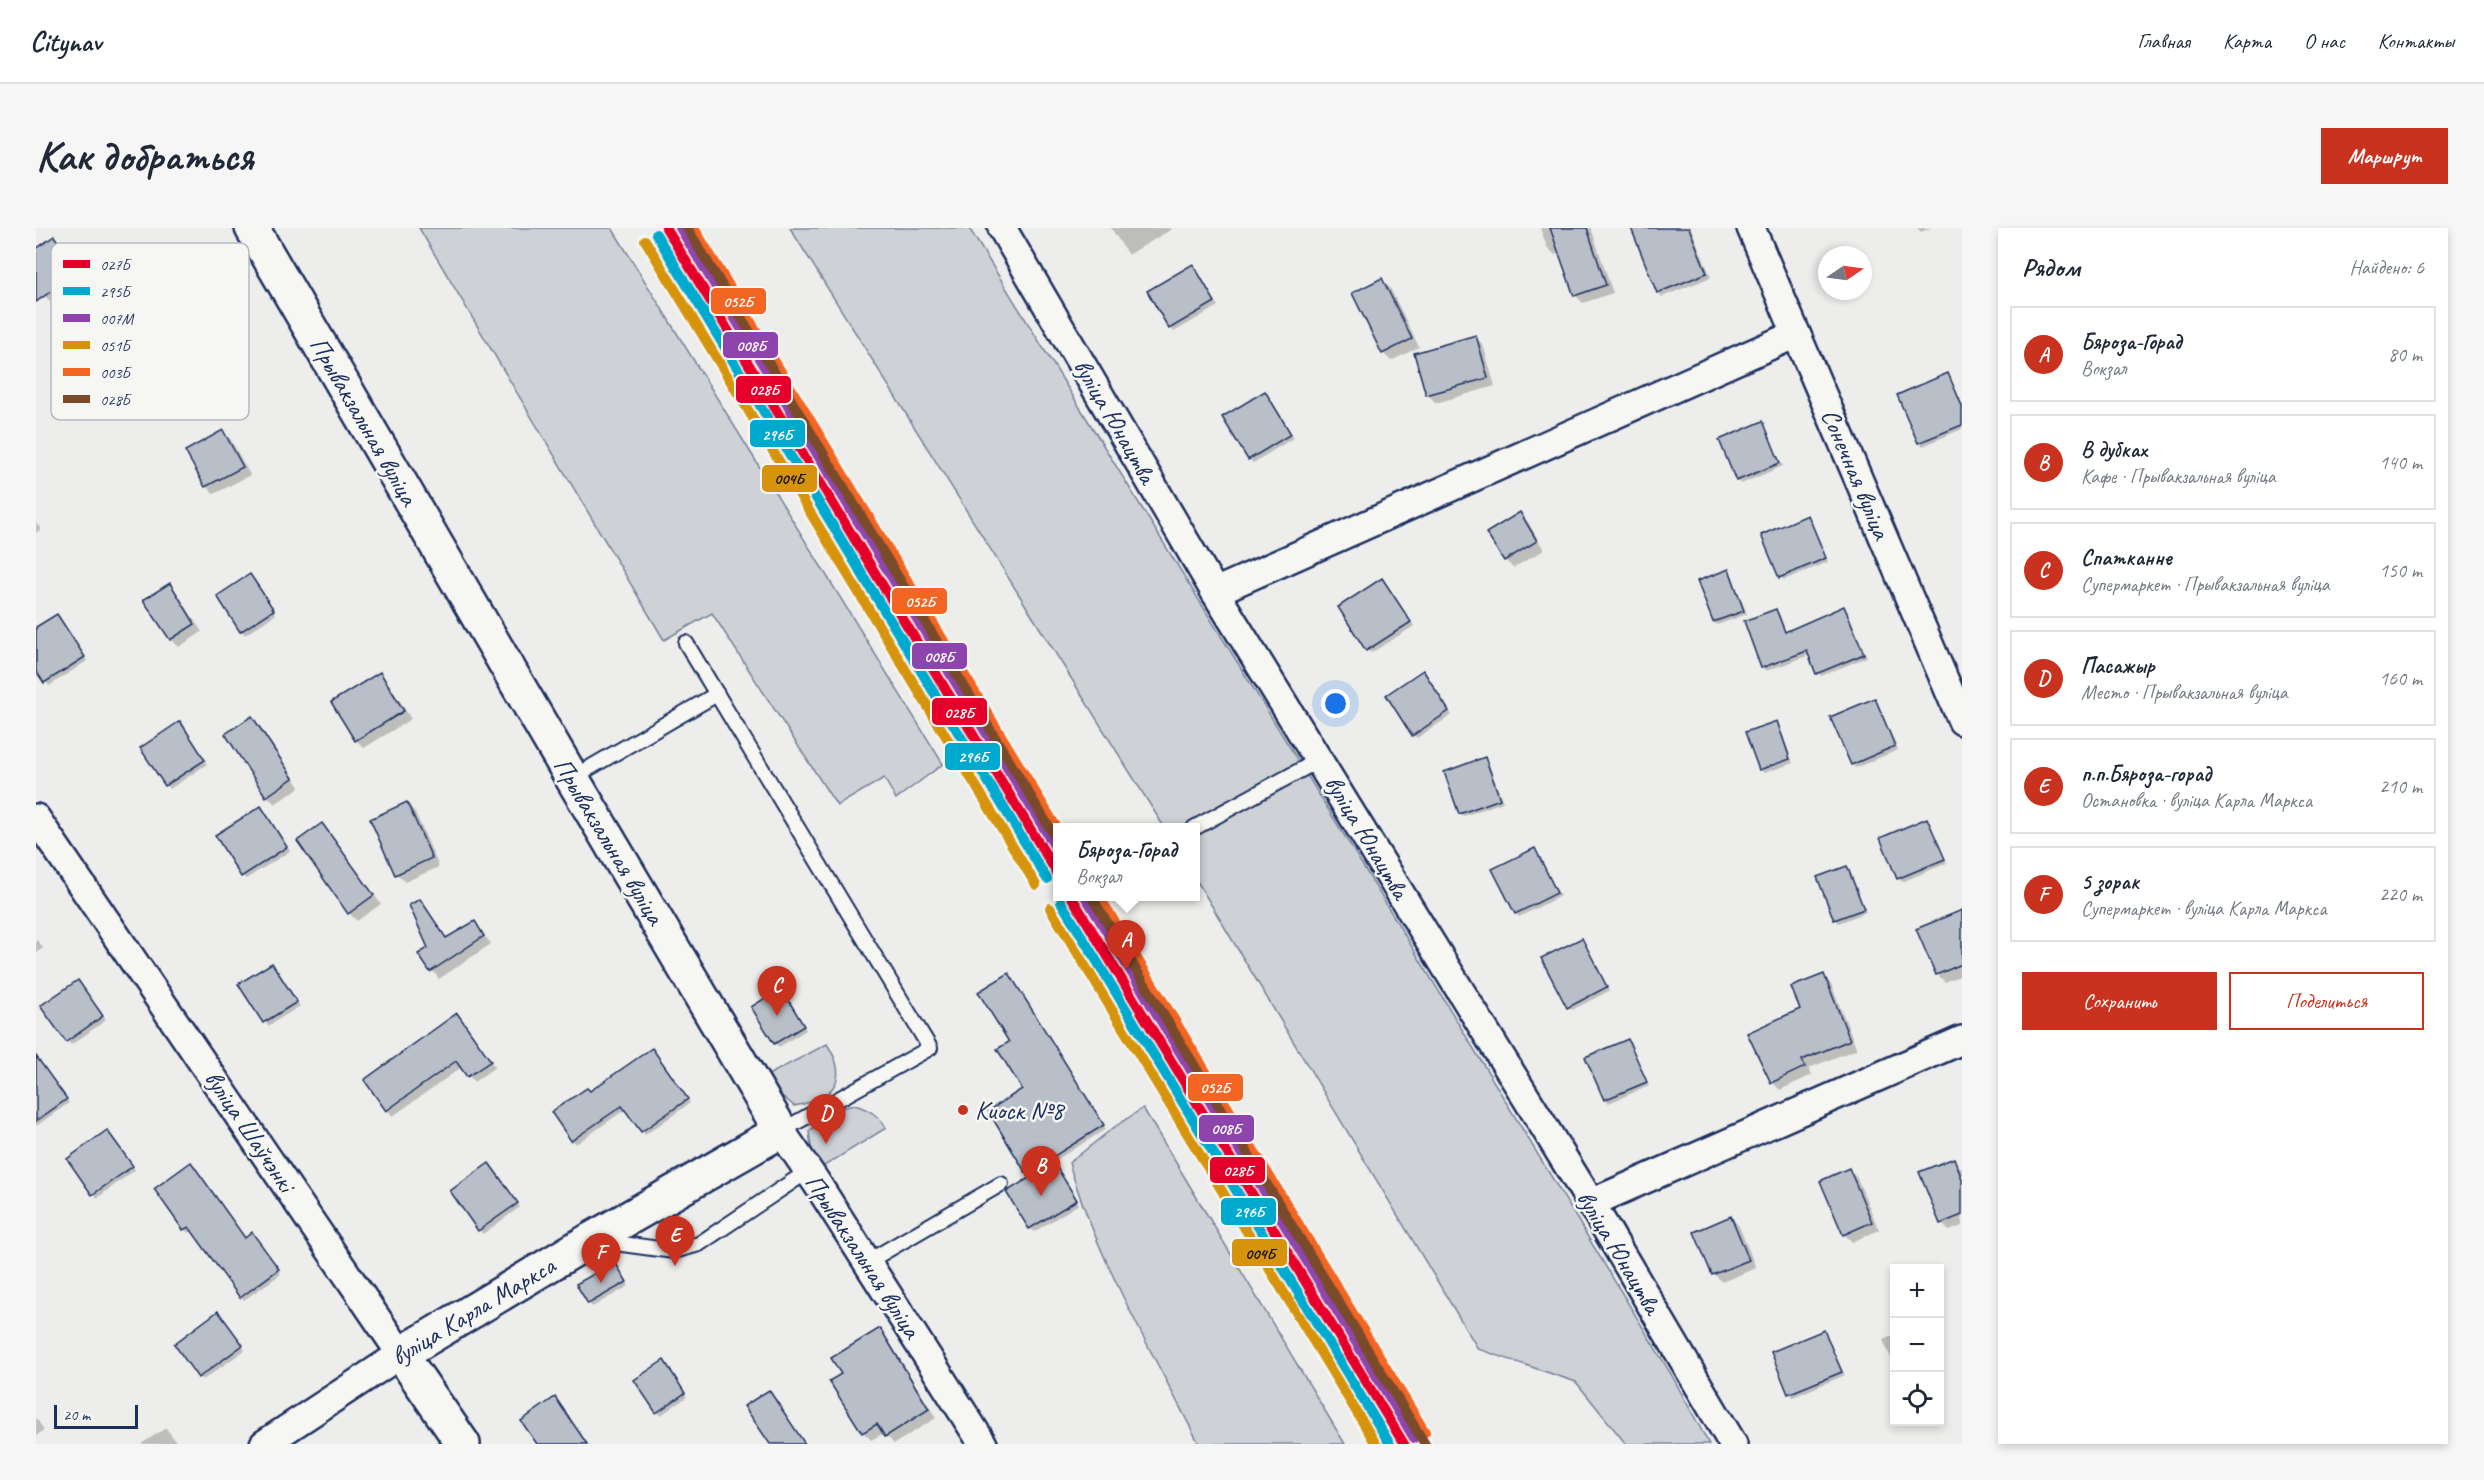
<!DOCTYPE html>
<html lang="ru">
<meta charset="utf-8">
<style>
body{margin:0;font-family:Caveat,sans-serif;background:#f6f6f7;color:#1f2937}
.controls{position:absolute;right:18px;bottom:18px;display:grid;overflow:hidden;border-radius:0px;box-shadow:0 3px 9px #0003}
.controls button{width:54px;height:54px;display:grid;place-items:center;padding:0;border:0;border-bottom:2px solid #e0e1e3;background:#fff;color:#1f2937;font:30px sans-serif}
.compass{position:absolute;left:1782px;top:18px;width:54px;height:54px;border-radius:50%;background:#fff;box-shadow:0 3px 9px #0003;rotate:77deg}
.scale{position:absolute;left:18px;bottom:15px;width:84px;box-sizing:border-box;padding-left:6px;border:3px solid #1b2f5e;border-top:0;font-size:16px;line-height:21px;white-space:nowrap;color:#1b2f5e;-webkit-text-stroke:4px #f6f6f2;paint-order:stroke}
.you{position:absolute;left:1300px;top:476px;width:21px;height:21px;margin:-15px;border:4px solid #fff;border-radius:50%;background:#1a73e8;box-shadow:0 0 0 9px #1a73e833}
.badge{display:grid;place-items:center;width:39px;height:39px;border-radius:50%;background:#c8321e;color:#fff;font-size:20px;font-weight:700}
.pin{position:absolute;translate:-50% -50px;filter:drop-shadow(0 2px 3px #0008)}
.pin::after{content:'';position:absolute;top:32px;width:21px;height:18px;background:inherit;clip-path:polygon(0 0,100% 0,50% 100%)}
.popup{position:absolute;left:1017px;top:595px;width:147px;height:78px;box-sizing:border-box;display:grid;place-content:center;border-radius:0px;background:#fff;filter:drop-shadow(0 2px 4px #0005);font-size:20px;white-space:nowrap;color:#747a83}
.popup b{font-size:22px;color:#1f2937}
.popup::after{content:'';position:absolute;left:50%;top:100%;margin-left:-12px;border:12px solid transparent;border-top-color:#fff}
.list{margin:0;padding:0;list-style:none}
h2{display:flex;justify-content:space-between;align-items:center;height:78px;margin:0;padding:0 24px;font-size:26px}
h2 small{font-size:20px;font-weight:400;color:#747a83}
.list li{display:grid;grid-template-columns:39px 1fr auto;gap:18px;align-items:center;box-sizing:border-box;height:96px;margin:0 12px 12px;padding:0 12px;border:2px solid #e0e1e3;border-radius:0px}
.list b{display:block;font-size:22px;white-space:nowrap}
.list p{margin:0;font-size:20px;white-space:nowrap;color:#747a83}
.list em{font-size:20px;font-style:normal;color:#747a83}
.actions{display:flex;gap:12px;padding:18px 24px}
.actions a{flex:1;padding:14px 0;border:2px solid #c8321e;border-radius:0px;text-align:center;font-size:21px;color:#c8321e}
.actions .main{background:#c8321e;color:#fff}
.icon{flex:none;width:33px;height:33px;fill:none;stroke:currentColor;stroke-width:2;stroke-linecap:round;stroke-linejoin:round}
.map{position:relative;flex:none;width:1926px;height:1216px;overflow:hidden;border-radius:0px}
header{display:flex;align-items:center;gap:36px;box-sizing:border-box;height:84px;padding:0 30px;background:#fff;border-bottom:2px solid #e0e1e3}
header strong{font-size:28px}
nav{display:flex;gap:33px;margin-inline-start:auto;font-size:21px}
.intro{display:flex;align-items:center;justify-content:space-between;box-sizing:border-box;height:144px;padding:0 36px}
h1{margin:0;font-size:42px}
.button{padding:15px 27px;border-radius:0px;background:#c8321e;color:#fff;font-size:21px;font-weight:700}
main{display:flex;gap:36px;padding:0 36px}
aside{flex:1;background:#fff;border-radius:0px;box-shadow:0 3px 9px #0003}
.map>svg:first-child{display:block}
.green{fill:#ced2d7;stroke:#74809a;stroke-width:1.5}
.shadow{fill:#0003}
.building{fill:#b9bfc8;stroke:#1b2f5e;stroke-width:1.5}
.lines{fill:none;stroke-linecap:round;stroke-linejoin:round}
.service-casing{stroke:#1b2f5e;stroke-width:18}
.minor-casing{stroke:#1b2f5e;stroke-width:32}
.tertiary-casing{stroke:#1b2f5e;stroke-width:38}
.service{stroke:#f6f6f2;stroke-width:14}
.minor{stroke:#f6f6f2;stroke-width:27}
.tertiary{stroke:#f6f6f2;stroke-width:33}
.rail-1-casing{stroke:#f6f6f2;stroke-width:15}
.rail-2-casing{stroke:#f6f6f2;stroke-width:15}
.rail-3-casing{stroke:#f6f6f2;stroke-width:15}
.rail-4-casing{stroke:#f6f6f2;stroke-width:15}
.rail-5-casing{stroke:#f6f6f2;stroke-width:15}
.rail-6-casing{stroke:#f6f6f2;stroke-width:15}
.rail-1{stroke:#e4002b;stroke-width:10}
.rail-2{stroke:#00a9ce;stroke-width:10}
.rail-3{stroke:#8e44ad;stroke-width:10}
.rail-4{stroke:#d6940e;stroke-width:10}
.rail-5{stroke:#f26522;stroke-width:10}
.rail-6{stroke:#7a4b2a;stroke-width:10}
.poi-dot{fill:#c8321e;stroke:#f6f6f2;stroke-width:2}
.labels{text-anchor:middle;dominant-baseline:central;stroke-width:5;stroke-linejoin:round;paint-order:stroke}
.street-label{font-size:26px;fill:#1b2f5e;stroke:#f6f6f2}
.poi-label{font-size:26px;fill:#1b2f5e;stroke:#f6f6f2;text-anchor:start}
.key{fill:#f6f6f2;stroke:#b4bac6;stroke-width:1.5}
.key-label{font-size:16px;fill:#1b2f5e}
.line-badge{stroke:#f6f6f2;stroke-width:2}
.badge-label{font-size:16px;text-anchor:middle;font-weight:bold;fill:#fff}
.pale-badge-label{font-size:16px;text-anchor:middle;font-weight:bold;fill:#111}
</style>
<header>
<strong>Citynav</strong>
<nav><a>Главная</a><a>Карта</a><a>О нас</a><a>Контакты</a></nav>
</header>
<div class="intro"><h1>Как добраться</h1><a class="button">Маршрут</a></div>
<main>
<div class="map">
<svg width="1926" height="1216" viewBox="0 0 1926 1216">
<rect width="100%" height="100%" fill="#edeeec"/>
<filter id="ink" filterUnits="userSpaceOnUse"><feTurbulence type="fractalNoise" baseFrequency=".0167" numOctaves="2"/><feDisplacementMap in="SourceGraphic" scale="12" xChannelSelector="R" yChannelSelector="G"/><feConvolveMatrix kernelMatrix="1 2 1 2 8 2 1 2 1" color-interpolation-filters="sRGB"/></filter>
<g filter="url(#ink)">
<g class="green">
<path d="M383,0H576L907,536L860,571L848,550L801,578L676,385L628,412Z"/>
<path d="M754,0H933L1313,615L1635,1146L1673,1216H1590L1540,1154L1442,1121L1159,650V600L1128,599Z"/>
<path d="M791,816C815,853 796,871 758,878L745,867L732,847Z"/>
<path d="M819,877C834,882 842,887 850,900L785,940L775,919L773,903L805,880Z"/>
<path d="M1107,880L1309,1216H1163C1117,1125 1062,1033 1033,935L1077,900Z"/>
</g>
<g class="shadow">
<path d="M1075,0H1135L1136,1L1092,27Z"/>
<path d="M1504,0H1555L1577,65L1547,75L1539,67L1524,25L1519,27L1511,19Z"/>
<path d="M1596,0H1655L1675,49L1626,69L1622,64Z"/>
<path d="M1881,0H1895L1885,4Z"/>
<path d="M18,10L50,52L16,76L0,57V23Z"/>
<path d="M1160,41L1182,78L1138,104L1135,100Z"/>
<path d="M1346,52L1354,60L1383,119L1355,133L1347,125Z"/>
<path d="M129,84L154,121L119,146L90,106Z"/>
<path d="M1439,109L1447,117L1459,158L1400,175L1392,167L1380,126Z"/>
<path d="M1911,147L1926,176V201L1887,218L1883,214L1863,167Z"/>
<path d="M1232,169L1257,210L1217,235L1213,231Z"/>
<path d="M1726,195L1747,238L1705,256L1701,252Z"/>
<path d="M187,204L195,212L214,247L178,266L170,258Z"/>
<path d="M1484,286L1492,294L1508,322L1477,340L1469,332L1452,305Z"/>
<path d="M1771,289L1775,292L1792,334L1748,352L1744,349Z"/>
<path d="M0,294L5,301L0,305Z"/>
<path d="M1692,343L1696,347L1711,386L1681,397L1678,394Z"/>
<path d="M214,348L240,386L209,407L183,368Z"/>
<path d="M1346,351L1378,398L1335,425L1332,422Z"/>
<path d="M133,357L141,365L166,404L143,419L135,411Z"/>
<path d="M1808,380L1812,384L1831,429L1785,448L1774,427L1730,443L1726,439L1740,383L1744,387L1750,405Z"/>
<path d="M24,391L51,433L13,458L0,440V401Z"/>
<path d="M344,446L352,454L375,491L328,520L320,512Z"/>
<path d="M1390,448L1416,487L1381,510L1377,507Z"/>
<path d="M1838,472L1842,475L1862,522L1819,540L1816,536Z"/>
<path d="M216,490L224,498L264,559L239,576L231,568Z"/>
<path d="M1740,495L1744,499L1757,535L1728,545L1724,541Z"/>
<path d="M147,499L171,536L134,561L106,520Z"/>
<path d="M1448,531L1452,534L1467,574L1428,588L1424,585Z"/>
<path d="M371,576L379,584L403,639L369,654L361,646Z"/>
<path d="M228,583L254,623L210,651L206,648Z"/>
<path d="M1891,591L1911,635L1866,654L1862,650Z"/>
<path d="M286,597L345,676L321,693L313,685Z"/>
<path d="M1498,622L1524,668L1483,689L1480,685Z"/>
<path d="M1811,639L1814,643L1830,684L1803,695L1799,691Z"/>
<path d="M384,673L411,711L439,695L455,716L403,751L384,726L394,721Z"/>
<path d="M1926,683V747L1909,754L1901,746Z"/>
<path d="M0,711L7,720L0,725Z"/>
<path d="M1545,712L1573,763L1536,782L1532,779Z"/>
<path d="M236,736L264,778L232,798L204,757Z"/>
<path d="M973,747L1070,901L1017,934L1043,976L998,1004L994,1000L995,950L988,862L975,814Z"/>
<path d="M1787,747L1795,756L1821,821L1773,840L1776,847L1744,862L1736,854L1765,782Z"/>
<path d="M45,757L70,792L35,817L7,779Z"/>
<path d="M748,766L770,802L743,819L739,815Z"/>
<path d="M421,787L459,839L438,854L426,839L357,888L351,882Z"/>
<path d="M1591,813L1613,858L1573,875L1569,871Z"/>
<path d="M619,825L654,875L609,907L590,881L540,916L517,885Z"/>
<path d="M0,838L7,839L33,875L0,898Z"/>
<path d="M74,907L99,942L61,970L33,931Z"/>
<path d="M1917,932L1926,941V998L1913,1003L1905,995Z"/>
<path d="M453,937L484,979L447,1006L443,1002Z"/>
<path d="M1813,942L1821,950L1843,1002L1816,1014L1808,1006Z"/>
<path d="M120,961L209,1011L220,1010L245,1046L208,1072L157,1002L152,1005L149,1001Z"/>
<path d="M1695,990L1703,998L1720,1040L1686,1054L1678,1046L1660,1005Z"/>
<path d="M579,1036L593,1058L556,1079L553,1075Z"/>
<path d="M186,1089L209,1122L167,1152L163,1149Z"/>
<path d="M843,1102L851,1110L900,1190L858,1216L848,1205L835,1212L827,1204L795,1154L807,1146Z"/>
<path d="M1788,1104L1809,1147L1757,1169L1754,1165L1737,1125Z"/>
<path d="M1858,1107V1137L1847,1112Z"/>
<path d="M631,1138L651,1169L625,1187L621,1184Z"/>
<path d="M518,1171L526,1179L552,1216H503Z"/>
<path d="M0,1190L8,1202L0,1208Z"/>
<path d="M130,1200L142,1216H105Z"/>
</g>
<g class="building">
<path d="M1514,0H1551L1570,57L1538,68Z"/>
<path d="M1595,0H1653L1671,45L1621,65Z"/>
<path d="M18,8L43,43L0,74V21Z"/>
<path d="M1157,36L1179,74L1133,101L1111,63Z"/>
<path d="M1346,50L1376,111L1346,126L1316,65Z"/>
<path d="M125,79L152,116L114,143L88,106Z"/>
<path d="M1440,107L1452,150L1390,167L1378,125Z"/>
<path d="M1912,145L1926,178V197L1882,215L1861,167Z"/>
<path d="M1229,163L1255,206L1212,232L1186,189Z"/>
<path d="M1727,193L1744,235L1700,253L1683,212Z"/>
<path d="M187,202L207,239L169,259L149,223Z"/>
<path d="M1484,284L1501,313L1468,333L1450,305Z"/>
<path d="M1772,287L1790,330L1743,350L1725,307Z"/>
<path d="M1693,341L1708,383L1677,394L1661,353Z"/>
<path d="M214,346L238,382L204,404L181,368Z"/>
<path d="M1346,350L1375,394L1330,423L1302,379Z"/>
<path d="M134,355L159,396L134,412L107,372Z"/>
<path d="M1808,378L1828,426L1780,446L1771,423L1725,440L1708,393L1740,381L1749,404Z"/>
<path d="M21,386L49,429L8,455L0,443V399Z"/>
<path d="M1387,442L1413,483L1376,508L1350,467Z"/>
<path d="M344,444L368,483L319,513L295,474Z"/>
<path d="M1839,470L1859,518L1815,537L1794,489Z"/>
<path d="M216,488L257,550L230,569L189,506Z"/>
<path d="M144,493L169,532L129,558L104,520Z"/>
<path d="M1741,493L1754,531L1723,542L1709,504Z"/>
<path d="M1449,529L1464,571L1423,586L1408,544Z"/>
<path d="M371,574L396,630L359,647L334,591Z"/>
<path d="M225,578L251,619L205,649L179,607Z"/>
<path d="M1891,590L1909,631L1861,651L1844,610Z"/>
<path d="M286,595L338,667L312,686L261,613Z"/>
<path d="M1499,620L1521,665L1479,686L1456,641Z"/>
<path d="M1811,638L1828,681L1798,692L1781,649Z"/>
<path d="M384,671L410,710L439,693L448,708L394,744L382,726L392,720L373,677Z"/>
<path d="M1926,682V736L1900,747L1880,701Z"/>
<path d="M1546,710L1571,759L1531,780L1505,730Z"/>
<path d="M236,735L261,774L227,795L202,756Z"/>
<path d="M973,745L1068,897L1015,930L1041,972L993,1001L970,964L993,950L952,883L986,861L961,821L973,814L942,764Z"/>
<path d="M1788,746L1814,812L1766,832L1769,839L1735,855L1711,805L1764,781L1755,759Z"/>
<path d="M42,752L67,788L30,814L4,778Z"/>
<path d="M745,760L768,798L738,816L715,779Z"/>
<path d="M421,785L455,833L431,849L420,833L350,883L328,852Z"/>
<path d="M1592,811L1611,854L1568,872L1549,829Z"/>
<path d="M616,820L652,871L605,904L586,878L535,913L515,884L551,860L554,863Z"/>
<path d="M0,828L31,871L0,893Z"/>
<path d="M71,902L97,938L56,967L31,931Z"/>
<path d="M1918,930L1926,951V987L1904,996L1883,944Z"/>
<path d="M155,934L209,1010L216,1004L243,1041L204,1070L153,999L147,1002L118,961Z"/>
<path d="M453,935L482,975L442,1003L414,963Z"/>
<path d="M1813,940L1836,994L1807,1007L1784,953Z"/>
<path d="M1695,988L1713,1032L1676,1047L1658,1004Z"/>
<path d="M579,1034L591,1054L552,1076L540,1056Z"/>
<path d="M182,1083L207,1117L162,1150L138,1116Z"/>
<path d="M844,1100L893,1181L849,1209L841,1196L826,1205L793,1153L805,1146L795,1130Z"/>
<path d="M1788,1102L1806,1144L1752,1166L1735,1124Z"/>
<path d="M628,1132L649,1165L620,1185L598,1152Z"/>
<path d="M733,1162L769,1216H734L708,1178Z"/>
<path d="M519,1169L551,1216H501L485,1193Z"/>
</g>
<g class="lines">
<g class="service-casing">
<g id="service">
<path d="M650,415L894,820L745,903"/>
<path d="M536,550L681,466"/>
<path d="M1158,600L1283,532"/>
<path d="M564,1013L638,1023L663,1016L772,943"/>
<path d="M831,1034L965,956"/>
</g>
</g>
<g class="minor-casing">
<g id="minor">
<path d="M966,0L1179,364L1555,975L1697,1216"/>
<path d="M1715,0L1926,493"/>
<path d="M1179,364L1760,106"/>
<path d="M0,590L365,1126L228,1216"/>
<path d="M745,903L780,954L947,1216"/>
<path d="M1555,975L1926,812"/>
</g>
</g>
<g class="tertiary-casing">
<path id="tertiary" d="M216,0L536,550L745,903L556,1011L365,1126L427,1216"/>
</g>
<use href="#service" class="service"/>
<use href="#minor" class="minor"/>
<use href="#tertiary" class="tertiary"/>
<g class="rail-1-casing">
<g id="rail-1">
<path d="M630,0L1021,645"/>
<path d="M1035,668L1368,1216"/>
</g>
</g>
<g class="rail-2-casing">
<g id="rail-2">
<path d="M620,6L1011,651"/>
<path d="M1025,674L1354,1216"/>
</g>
</g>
<g class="rail-3-casing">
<g id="rail-3">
<path d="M644,0L1021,622"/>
<path d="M1049,668L1378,1210"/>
</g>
</g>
<g class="rail-4-casing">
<g id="rail-4">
<path d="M609,12L1000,657"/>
<path d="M1014,680L1340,1216"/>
</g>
</g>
<g class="rail-5-casing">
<g id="rail-5">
<path d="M658,0L1021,600"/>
<path d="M1063,668L1389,1204"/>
</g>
</g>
<g class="rail-6-casing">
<g id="rail-6">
<path d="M651,0L1021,612"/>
<path d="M1055,668L1389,1216"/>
</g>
</g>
<use href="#rail-1" class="rail-1"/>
<use href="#rail-2" class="rail-2"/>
<use href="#rail-3" class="rail-3"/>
<use href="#rail-4" class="rail-4"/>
<use href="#rail-5" class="rail-5"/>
<use href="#rail-6" class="rail-6"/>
</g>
</g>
<circle class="poi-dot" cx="927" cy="882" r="6"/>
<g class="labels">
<g class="street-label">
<text transform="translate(328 193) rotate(60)">Прывакзальная вуліца</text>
<text transform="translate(1079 193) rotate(60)">вуліца Юнацтва</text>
<text transform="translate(1820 246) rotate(67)">Сонечная вуліца</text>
<text transform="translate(1331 609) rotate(59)">вуліца Юнацтва</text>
<text transform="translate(573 613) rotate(59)">Прывакзальная вуліца</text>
<text transform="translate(214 903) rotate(56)">вуліца Шаўчэнкі</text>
<text transform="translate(1583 1024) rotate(59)">вуліца Юнацтва</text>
<text transform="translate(827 1028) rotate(57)">Прывакзальная вуліца</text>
<text transform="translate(437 1083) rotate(-31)">вуліца Карла Маркса</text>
</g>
<g class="poi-label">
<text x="939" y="882">Киоск №8</text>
</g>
</g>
<rect x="15" y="15" width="198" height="177" rx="9" class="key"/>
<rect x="27" y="32" width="27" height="8" fill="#e4002b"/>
<rect x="27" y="59" width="27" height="8" fill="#00a9ce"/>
<rect x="27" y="86" width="27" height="8" fill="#8e44ad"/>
<rect x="27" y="113" width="27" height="8" fill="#d6940e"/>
<rect x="27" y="140" width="27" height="8" fill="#f26522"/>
<rect x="27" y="167" width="27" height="8" fill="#7a4b2a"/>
<g class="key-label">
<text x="64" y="42">027Б</text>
<text x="64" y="69">295Б</text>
<text x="64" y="96">007М</text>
<text x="64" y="123">051Б</text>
<text x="64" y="150">003Б</text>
<text x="64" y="177">028Б</text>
</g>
<g class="line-badge">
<rect x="674" y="59" width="57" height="28" rx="6" fill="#f26522"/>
<rect x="686" y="103" width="57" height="28" rx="6" fill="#8e44ad"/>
<rect x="699" y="147" width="57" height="29" rx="6" fill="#e4002b"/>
<rect x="713" y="191" width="57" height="29" rx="6" fill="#00a9ce"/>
<rect x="725" y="236" width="57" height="29" rx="6" fill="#d6940e"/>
<rect x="855" y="359" width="57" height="28" rx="6" fill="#f26522"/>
<rect x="875" y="414" width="57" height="28" rx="6" fill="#8e44ad"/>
<rect x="895" y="469" width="57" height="29" rx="6" fill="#e4002b"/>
<rect x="908" y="514" width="57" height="29" rx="6" fill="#00a9ce"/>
<rect x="1151" y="845" width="57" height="29" rx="6" fill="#f26522"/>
<rect x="1162" y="886" width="57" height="29" rx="6" fill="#8e44ad"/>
<rect x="1173" y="928" width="57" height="28" rx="6" fill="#e4002b"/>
<rect x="1184" y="969" width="57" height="29" rx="6" fill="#00a9ce"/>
<rect x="1195" y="1010" width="57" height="29" rx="6" fill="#d6940e"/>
</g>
<g class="badge-label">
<text x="702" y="79">052Б</text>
<text x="715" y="123">008Б</text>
<text x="728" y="167">028Б</text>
<text x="741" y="212">296Б</text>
<text x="884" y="379">052Б</text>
<text x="903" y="434">008Б</text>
<text x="923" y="490">028Б</text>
<text x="937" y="534">296Б</text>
<text x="1179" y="865">052Б</text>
<text x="1190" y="906">008Б</text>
<text x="1202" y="948">028Б</text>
<text x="1213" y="989">296Б</text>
</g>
<g class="pale-badge-label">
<text x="753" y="256">004Б</text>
<text x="1224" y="1031">004Б</text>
</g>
</svg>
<div class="controls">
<button>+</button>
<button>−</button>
<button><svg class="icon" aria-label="locate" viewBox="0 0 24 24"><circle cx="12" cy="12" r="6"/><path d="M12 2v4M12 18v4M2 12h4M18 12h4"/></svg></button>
</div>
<svg class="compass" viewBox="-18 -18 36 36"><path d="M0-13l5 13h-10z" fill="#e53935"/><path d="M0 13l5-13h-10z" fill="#747a83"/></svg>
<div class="scale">20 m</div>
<div class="you"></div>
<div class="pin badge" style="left:1090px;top:742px">A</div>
<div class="popup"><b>Бяроза-Горад</b>Вокзал</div>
<div class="pin badge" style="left:1005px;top:968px">B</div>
<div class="pin badge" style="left:741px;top:788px">C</div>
<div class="pin badge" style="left:790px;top:916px">D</div>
<div class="pin badge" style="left:639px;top:1038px">E</div>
<div class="pin badge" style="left:565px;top:1055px">F</div>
</div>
<aside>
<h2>Рядом<small>Найдено: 6</small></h2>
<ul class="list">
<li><span class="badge">A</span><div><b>Бяроза-Горад</b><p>Вокзал</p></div><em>80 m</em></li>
<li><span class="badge">B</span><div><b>В дубках</b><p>Кафе · Прывакзальная вуліца</p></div><em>140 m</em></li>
<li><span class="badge">C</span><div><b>Спатканне</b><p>Супермаркет · Прывакзальная вуліца</p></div><em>150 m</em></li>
<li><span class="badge">D</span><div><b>Пасажыр</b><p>Место · Прывакзальная вуліца</p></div><em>160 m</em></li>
<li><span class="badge">E</span><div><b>п.п.Бяроза-горад</b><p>Остановка · вуліца Карла Маркса</p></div><em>210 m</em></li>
<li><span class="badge">F</span><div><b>5 зорак</b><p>Супермаркет · вуліца Карла Маркса</p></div><em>220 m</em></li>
</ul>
<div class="actions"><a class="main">Сохранить</a><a>Поделиться</a></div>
</aside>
</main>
